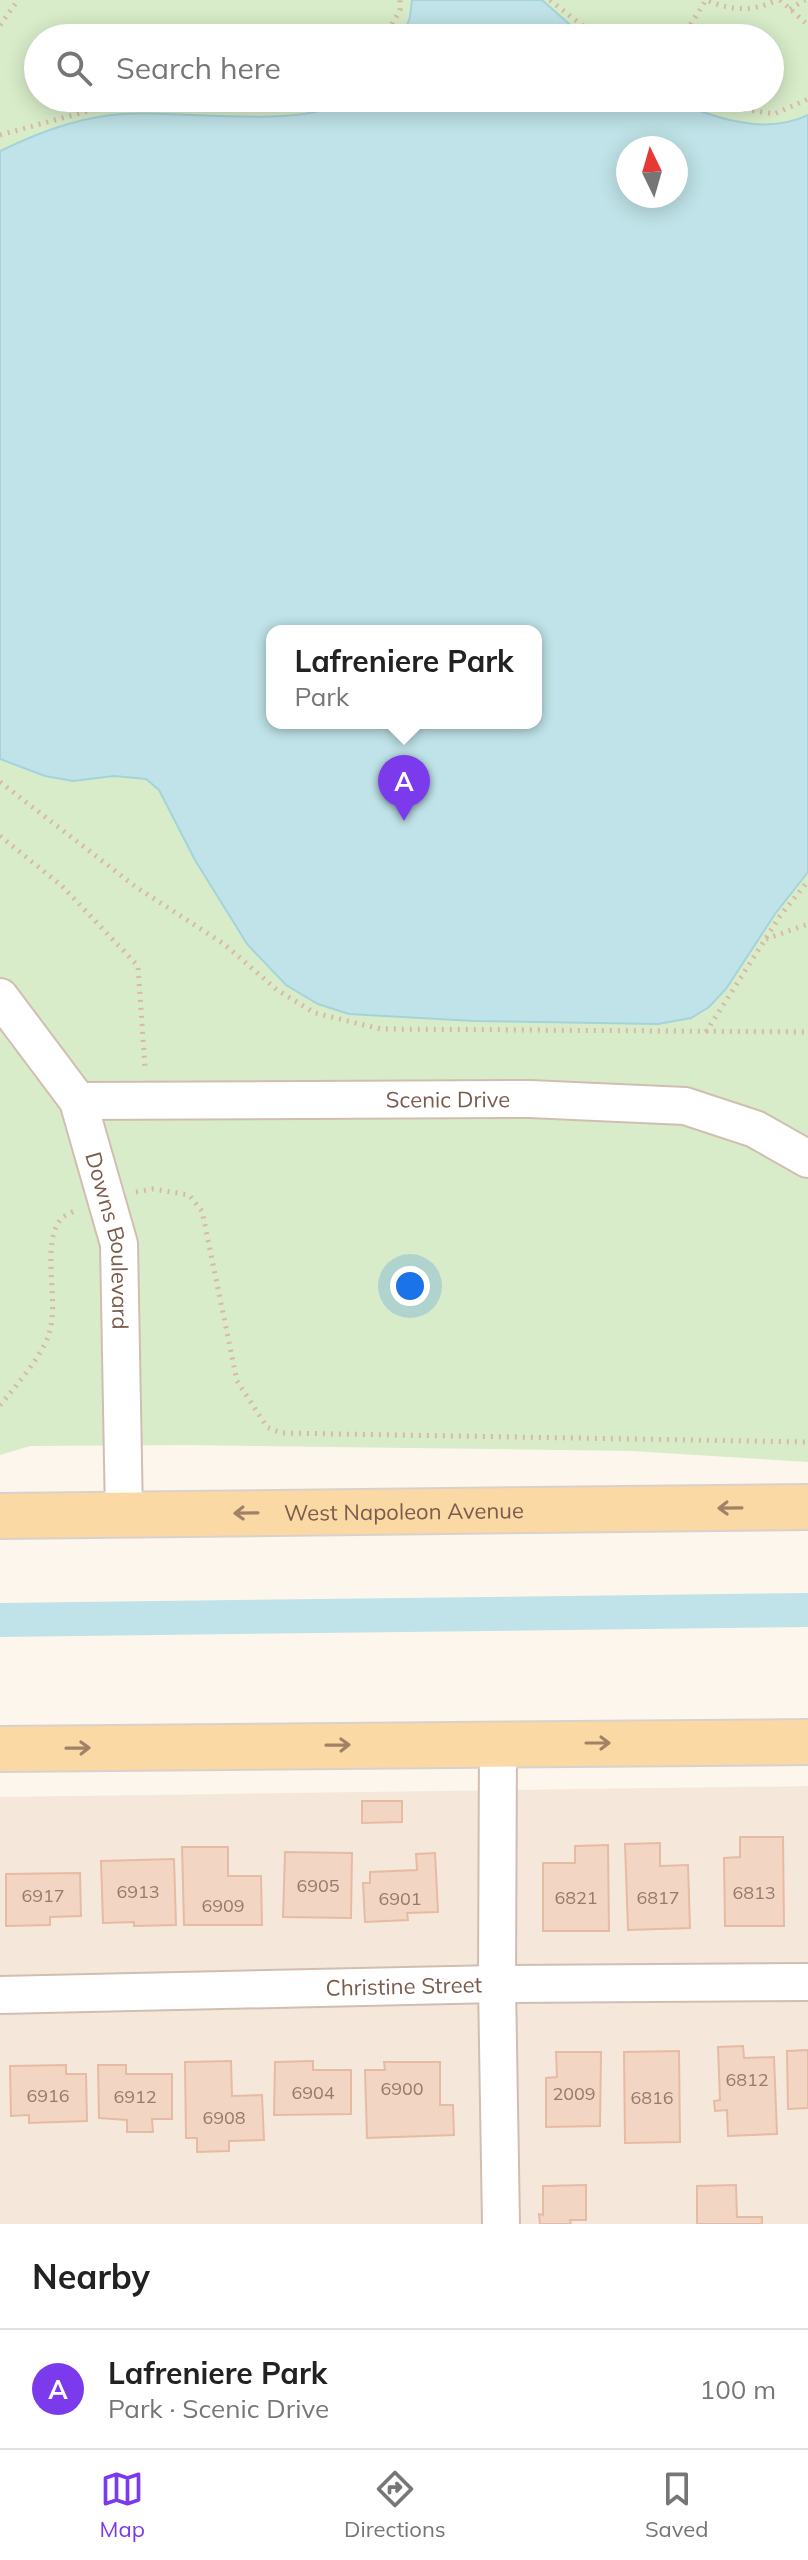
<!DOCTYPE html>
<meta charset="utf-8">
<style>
body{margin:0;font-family:Mulish,sans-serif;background:#f2f2f2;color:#222}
.compass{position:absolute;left:616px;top:136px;width:72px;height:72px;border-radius:50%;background:#fff;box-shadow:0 4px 20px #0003;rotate:355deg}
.you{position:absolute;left:410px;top:1286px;width:28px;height:28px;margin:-20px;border:6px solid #fff;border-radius:50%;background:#1a73e8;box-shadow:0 0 0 12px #1a73e833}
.badge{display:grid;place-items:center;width:52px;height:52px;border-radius:50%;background:#7c3aed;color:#fff;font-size:26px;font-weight:700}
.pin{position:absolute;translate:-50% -66px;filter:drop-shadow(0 2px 4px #0008)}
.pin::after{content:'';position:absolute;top:42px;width:28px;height:24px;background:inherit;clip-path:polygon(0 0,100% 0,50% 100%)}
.popup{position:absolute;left:266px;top:625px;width:276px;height:104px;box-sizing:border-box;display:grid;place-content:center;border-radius:16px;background:#fff;filter:drop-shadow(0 2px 6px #0005);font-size:26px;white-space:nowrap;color:#767676}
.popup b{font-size:30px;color:#222}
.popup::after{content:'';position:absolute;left:50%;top:100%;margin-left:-16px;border:16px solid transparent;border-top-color:#fff}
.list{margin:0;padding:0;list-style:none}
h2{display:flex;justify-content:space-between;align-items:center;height:104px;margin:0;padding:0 32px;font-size:34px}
h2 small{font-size:26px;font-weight:400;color:#767676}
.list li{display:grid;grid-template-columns:52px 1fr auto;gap:24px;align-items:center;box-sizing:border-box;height:120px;padding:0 32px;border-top:2px solid #e0e0e0}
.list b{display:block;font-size:30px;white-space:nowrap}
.list p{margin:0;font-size:26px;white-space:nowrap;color:#767676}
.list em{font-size:26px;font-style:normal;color:#767676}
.icon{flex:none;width:44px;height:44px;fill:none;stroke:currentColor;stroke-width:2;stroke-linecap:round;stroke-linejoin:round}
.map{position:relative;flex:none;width:808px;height:2224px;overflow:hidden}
.search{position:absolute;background:#fff;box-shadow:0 4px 20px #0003;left:24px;right:24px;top:24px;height:88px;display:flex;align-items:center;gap:20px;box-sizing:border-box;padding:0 28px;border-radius:44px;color:#767676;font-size:30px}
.sheet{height:224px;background:#fff}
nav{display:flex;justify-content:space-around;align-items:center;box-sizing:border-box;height:112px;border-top:2px solid #e0e0e0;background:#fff;font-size:22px;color:#767676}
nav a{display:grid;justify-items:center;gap:4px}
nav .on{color:#7c3aed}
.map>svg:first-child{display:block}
.residential{fill:#f5e8da}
.green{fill:#d8ecc9;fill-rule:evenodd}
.water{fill:#bfe3e8;stroke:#a5d3da;stroke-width:2;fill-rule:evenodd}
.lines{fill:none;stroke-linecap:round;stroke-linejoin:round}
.canal{stroke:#bfe3e8;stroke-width:34}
.building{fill:#f3d5c3;stroke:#e6bba3;stroke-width:2}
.minor-casing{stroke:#d1beb0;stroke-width:40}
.major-casing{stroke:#dad1cd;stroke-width:48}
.path{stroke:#d9b8a5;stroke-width:5;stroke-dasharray:2 6;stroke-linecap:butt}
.minor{stroke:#fff;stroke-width:36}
.major{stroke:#fbd9a5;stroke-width:44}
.oneway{stroke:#a18267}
.labels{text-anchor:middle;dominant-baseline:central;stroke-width:8;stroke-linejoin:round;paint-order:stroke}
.number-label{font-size:18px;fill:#987a6a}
.street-label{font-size:22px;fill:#7a5c4d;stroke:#fffaf3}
</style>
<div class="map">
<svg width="808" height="2224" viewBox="0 0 808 2224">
<rect width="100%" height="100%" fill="#fdf6ec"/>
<path class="residential" d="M808,1786V2224H0V1797Z"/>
<path class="green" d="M0,0H808V1462L632,1451L188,1445L30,1446L0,1455ZM38,38H770V98H38ZM628,148H676V196H628ZM272,631H536V723H272Z"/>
<g class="water">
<path d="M412,0H542L585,38H402L410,17Z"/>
<path d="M349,98H667C709,116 764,137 808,115V872L775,914L726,989L709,1007L691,1018L658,1024L474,1021L349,1014L318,1004L286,985L247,944L195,860L159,790L146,779L114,776L73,781L45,776L0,759V151C36,134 71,120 111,115C170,107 304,133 349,98ZM628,148H676V196H628ZM272,631H536V723H272Z"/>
</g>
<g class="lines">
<path class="canal" d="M0,1620L808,1610"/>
</g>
<g class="building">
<path d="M362,1801H402V1822L362,1823Z"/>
<path d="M740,1837H783L784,1926H725L724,1858L740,1857Z"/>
<path d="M660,1843V1866L688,1865L690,1928L628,1930L625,1844Z"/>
<path d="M608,1845L609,1931H543V1863H575V1846Z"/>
<path d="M182,1847H228V1876H261L262,1925H184Z"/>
<path d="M285,1852L352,1853L351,1918L283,1917Z"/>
<path d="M435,1853L438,1912L407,1913L408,1920L365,1922L363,1883H370V1872L417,1870L416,1854Z"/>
<path d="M174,1859L176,1925L134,1926V1922L103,1923L101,1861Z"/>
<path d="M80,1873L81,1916L50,1917V1925L6,1926V1874Z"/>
<path d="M743,2046L744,2058L774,2057L777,2134L728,2136L727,2110L715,2111L714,2101L720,2100L718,2047Z"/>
<path d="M808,2050V2108L788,2109L787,2051Z"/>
<path d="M679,2051L680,2142L625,2143L624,2052Z"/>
<path d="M556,2052H601L600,2126L546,2127V2078L557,2077Z"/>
<path d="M231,2061L232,2096L262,2095L264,2140L229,2141V2151L197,2152V2138H186L185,2062Z"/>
<path d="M313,2061V2070H351V2114L274,2115L275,2062Z"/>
<path d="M384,2062H440V2105H453L454,2135L367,2138L365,2070H385Z"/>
<path d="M66,2065V2074H86L87,2121L29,2123V2115L11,2116L10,2066Z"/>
<path d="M98,2065H126V2074H172V2119H152L153,2132H127V2120L99,2118Z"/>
<path d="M586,2185V2220H570L571,2224H540L539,2214L543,2215V2186Z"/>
<path d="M736,2185L737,2217H762V2224H697V2186Z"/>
</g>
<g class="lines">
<g class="minor-casing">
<g id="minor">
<path id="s1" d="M0,997L78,1101L119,1244L124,1515"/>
<path id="s2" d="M78,1101L530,1099L685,1106L755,1129L808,1159"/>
<path d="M498,1743L497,1984L501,2224"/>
<path id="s3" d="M0,1995L497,1984L808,1982"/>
</g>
</g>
<g class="major-casing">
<g id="major">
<path id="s4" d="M0,1516L808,1507"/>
<path d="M0,1749L808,1742"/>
</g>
</g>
<g class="path">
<path d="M550,0L598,38"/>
<path d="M780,0L808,25"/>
<path d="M790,9L805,0"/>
<path d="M0,25L18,0"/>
<path d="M384,38L400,10V0"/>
<path d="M682,38L706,0C732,11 752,12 777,0"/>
<path d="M698,98L712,104L774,114L808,99"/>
<path d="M0,135L132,99L237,105L311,98"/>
<path d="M0,782L136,887L224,944L277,990L315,1013L381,1029L808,1032"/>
<path d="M0,836L62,886L138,966L145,1067"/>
<path d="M766,939L808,924"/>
<path d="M706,1032L780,916L808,881"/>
<path d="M136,1192L153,1189L189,1195L202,1211L237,1381L267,1427L281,1433L808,1442"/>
<path d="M0,1405C14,1389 43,1354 49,1334C60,1301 40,1245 61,1219C65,1215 72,1212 77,1210"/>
</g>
<use href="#minor" class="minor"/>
<use href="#major" class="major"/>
</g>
<defs><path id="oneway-shaft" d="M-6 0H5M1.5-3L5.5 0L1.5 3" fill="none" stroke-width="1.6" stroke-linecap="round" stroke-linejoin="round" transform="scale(2)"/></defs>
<g class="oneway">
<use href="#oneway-shaft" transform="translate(730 1508) rotate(179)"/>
<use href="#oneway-shaft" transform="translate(246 1513) rotate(179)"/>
<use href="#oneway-shaft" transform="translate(598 1743)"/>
<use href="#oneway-shaft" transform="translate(338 1745) rotate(-1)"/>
<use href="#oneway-shaft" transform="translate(78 1748) rotate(-1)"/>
</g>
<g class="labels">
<g class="number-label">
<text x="318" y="1885">6905</text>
<text x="138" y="1891">6913</text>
<text x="754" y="1892">6813</text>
<text x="43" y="1895">6917</text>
<text x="576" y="1897">6821</text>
<text x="658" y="1897">6817</text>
<text x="400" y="1898">6901</text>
<text x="223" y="1905">6909</text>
<text x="747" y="2079">6812</text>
<text x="402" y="2088">6900</text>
<text x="313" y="2092">6904</text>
<text x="574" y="2093">2009</text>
<text x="48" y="2095">6916</text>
<text x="135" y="2096">6912</text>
<text x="652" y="2097">6816</text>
<text x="224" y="2117">6908</text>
</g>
<g class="street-label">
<text stroke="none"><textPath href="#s2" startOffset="370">Scenic Drive</textPath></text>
<text stroke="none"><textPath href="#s1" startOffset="274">Downs Boulevard</textPath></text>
<text stroke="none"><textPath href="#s4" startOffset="404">West Napoleon Avenue</textPath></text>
<text stroke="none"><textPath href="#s3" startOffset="404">Christine Street</textPath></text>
</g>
</g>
</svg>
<svg class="compass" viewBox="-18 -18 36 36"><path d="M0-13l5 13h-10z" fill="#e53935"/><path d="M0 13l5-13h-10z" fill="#767676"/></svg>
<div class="you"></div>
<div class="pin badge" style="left:404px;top:821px">A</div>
<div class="popup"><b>Lafreniere Park</b>Park</div>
<div class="search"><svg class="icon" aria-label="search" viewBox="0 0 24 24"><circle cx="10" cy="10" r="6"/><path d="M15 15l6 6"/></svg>Search here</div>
</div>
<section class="sheet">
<h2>Nearby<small></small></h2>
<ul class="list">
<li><span class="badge">A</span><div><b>Lafreniere Park</b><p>Park · Scenic Drive</p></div><em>100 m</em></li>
</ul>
</section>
<nav>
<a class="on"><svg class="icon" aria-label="map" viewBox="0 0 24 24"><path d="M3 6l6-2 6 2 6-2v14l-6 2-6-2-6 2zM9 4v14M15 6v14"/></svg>Map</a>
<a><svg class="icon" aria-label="directions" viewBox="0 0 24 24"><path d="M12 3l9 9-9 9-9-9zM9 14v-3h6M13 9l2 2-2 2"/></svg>Directions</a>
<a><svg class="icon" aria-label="saved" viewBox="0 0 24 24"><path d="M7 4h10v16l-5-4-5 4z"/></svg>Saved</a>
</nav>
